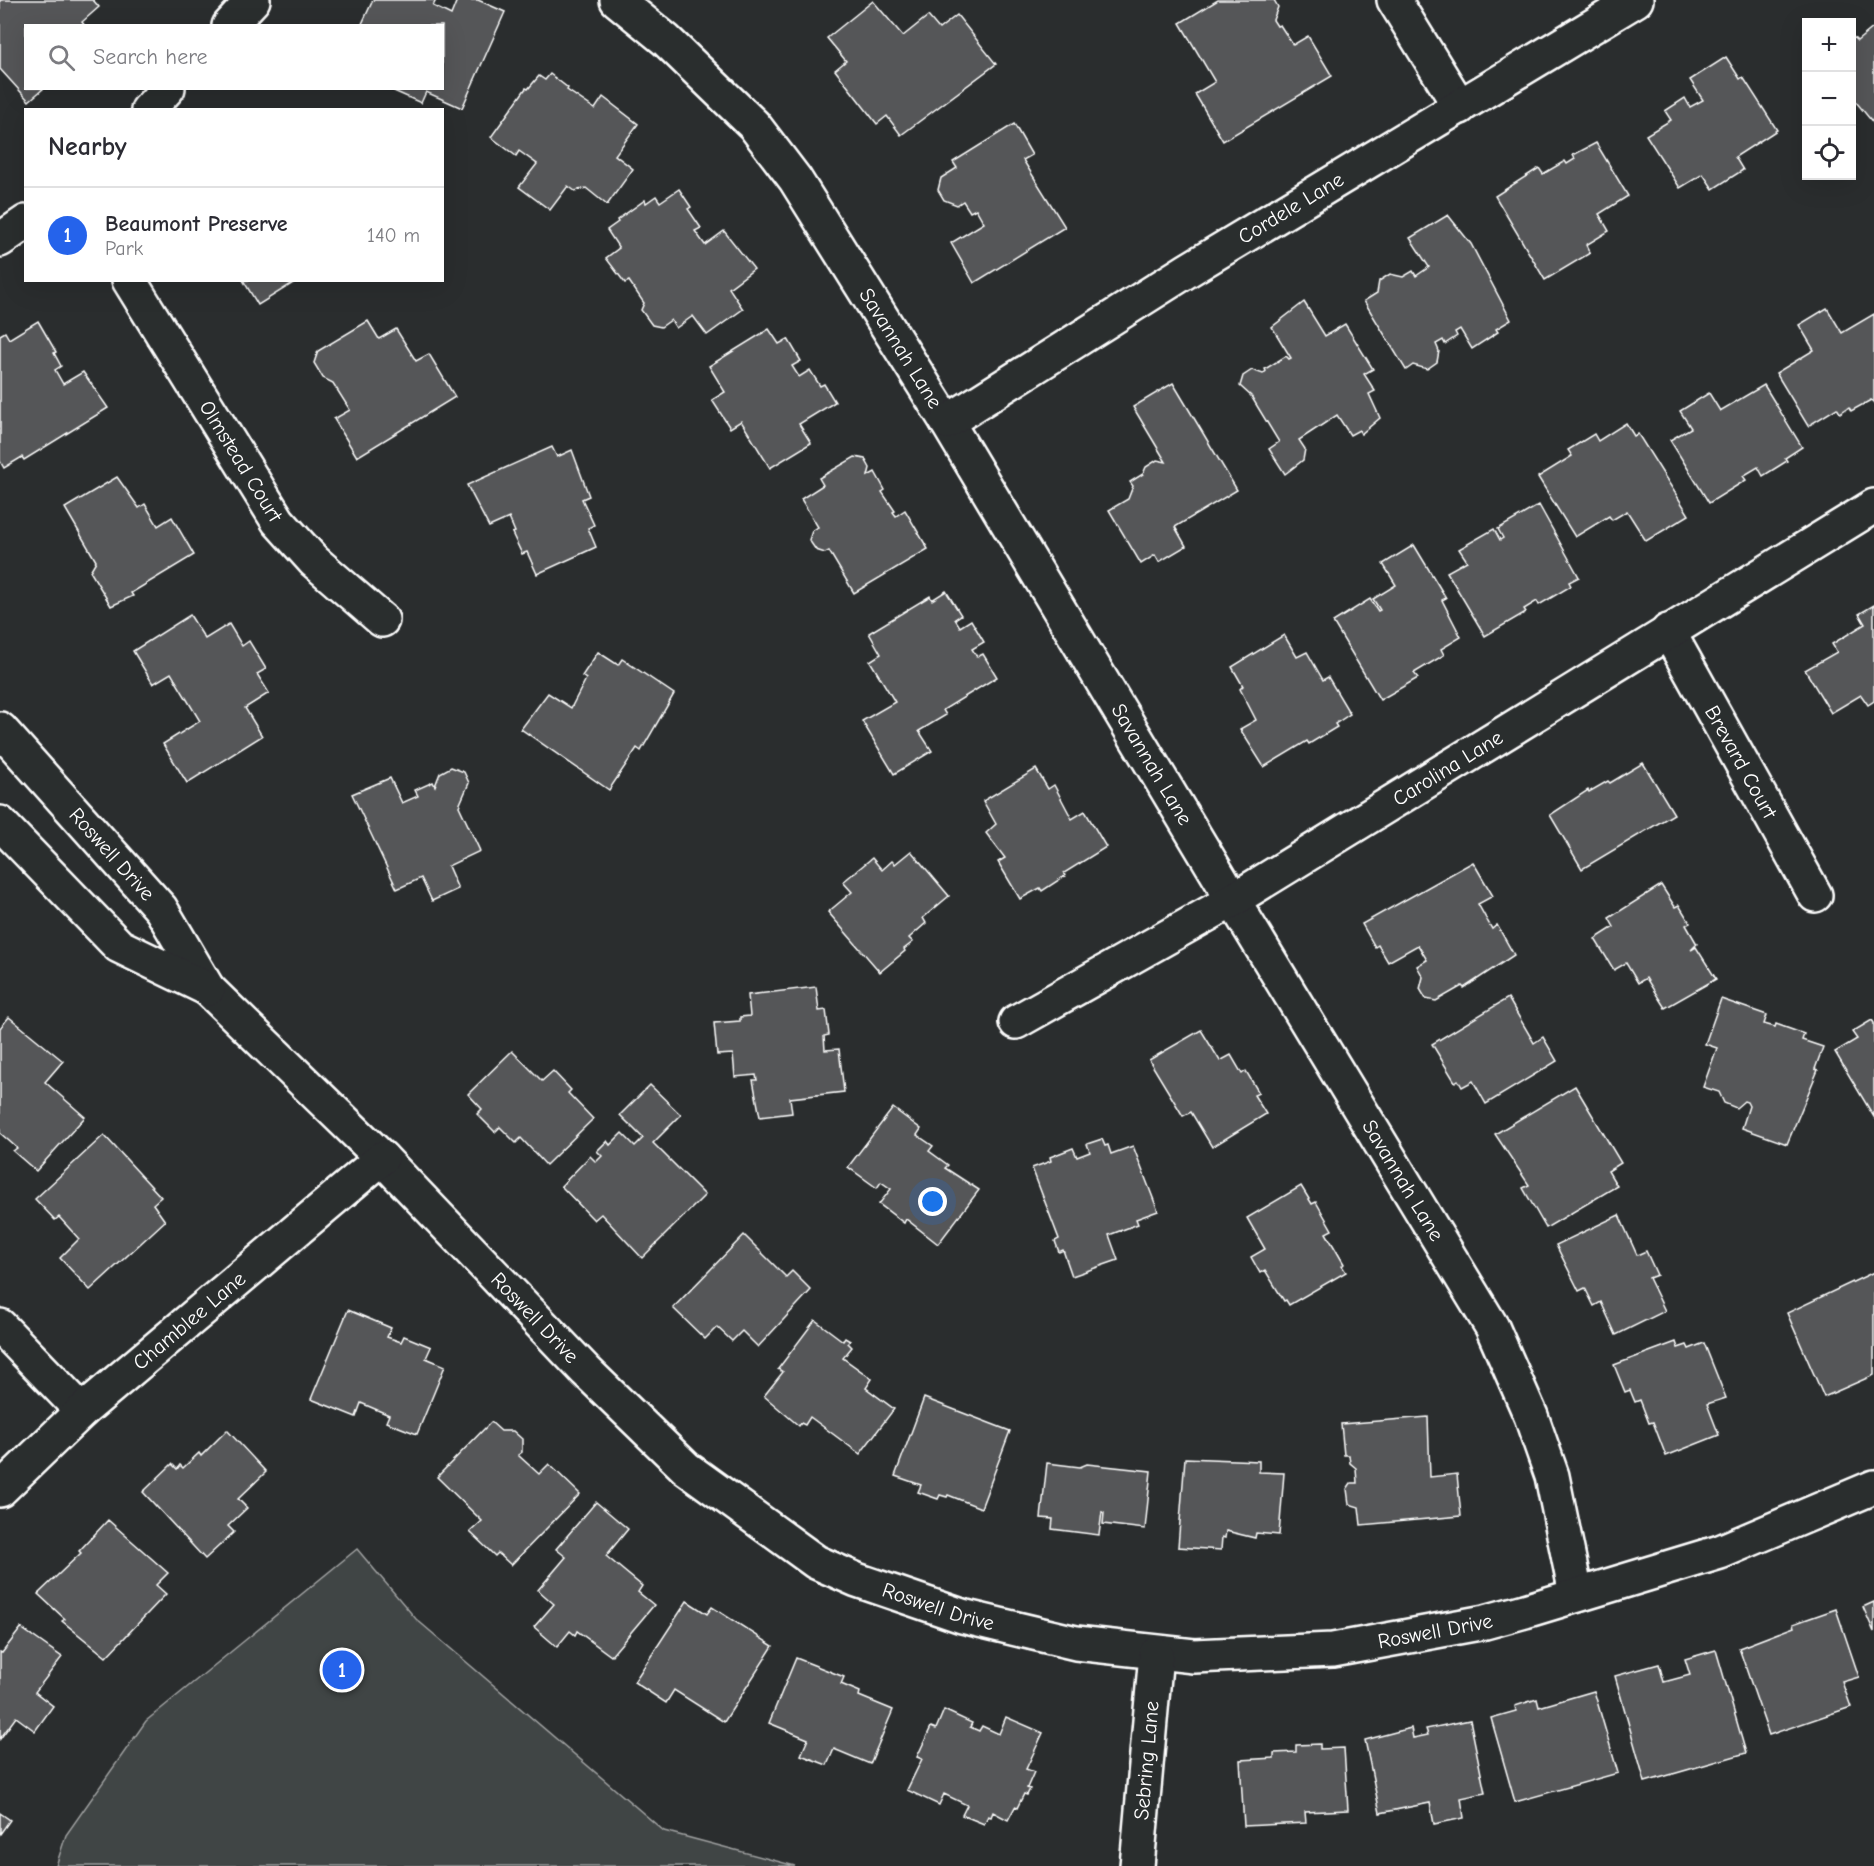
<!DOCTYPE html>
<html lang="en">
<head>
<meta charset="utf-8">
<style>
	:root { --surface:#fff; --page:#f7f7f7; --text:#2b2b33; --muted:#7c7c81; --line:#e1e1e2; --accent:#2563eb }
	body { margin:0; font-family:"Comic Neue",sans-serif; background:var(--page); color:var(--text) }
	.controls { position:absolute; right:18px; top:18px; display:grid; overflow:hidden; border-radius:0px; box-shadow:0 6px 24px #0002 }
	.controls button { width:54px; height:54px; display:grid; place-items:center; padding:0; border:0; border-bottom:2px solid var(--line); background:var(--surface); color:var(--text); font:30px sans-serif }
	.you { position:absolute; left:933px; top:1202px; width:21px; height:21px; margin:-15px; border:4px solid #fff; border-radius:50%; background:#1a73e8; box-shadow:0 0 0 9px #1a73e833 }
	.badge { display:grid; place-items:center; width:39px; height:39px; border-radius:50%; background:var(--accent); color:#fff; font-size:20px; font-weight:700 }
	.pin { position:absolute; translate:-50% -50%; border:3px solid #fff; box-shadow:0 2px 6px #0006 }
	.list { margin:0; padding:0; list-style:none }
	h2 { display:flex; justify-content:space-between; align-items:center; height:78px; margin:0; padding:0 24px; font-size:26px }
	h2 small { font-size:20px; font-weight:400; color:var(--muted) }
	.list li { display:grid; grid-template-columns:39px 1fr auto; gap:18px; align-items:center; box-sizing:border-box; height:96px; padding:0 24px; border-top:2px solid var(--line) }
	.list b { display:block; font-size:22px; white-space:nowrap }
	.list p { margin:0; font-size:20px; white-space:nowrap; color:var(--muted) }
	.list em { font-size:20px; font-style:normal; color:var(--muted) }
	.icon { flex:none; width:33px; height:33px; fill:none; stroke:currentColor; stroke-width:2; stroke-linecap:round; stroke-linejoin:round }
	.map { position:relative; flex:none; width:1874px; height:1866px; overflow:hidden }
	.search { position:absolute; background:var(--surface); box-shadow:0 6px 24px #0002; left:24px; top:24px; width:420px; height:66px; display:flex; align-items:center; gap:15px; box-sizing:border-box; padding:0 21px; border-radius:0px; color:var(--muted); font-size:22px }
	.panel { position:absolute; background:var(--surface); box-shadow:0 6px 24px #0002; left:24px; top:108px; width:420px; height:174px; border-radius:0px }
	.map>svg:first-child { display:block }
	.green { fill:#414445; stroke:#a0a2a2; stroke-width:1.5 }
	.building { fill:#555758; stroke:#fff; stroke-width:1.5 }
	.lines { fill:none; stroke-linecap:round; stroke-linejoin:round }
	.minor-casing { stroke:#fff; stroke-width:38 }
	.minor { stroke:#2a2d2e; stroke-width:33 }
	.labels { text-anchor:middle; stroke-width:6; stroke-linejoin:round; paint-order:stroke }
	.street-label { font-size:21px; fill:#fff; stroke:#2a2d2e }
</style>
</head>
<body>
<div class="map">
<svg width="1874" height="1866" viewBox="0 0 1874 1866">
	<rect width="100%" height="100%" fill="#2a2d2e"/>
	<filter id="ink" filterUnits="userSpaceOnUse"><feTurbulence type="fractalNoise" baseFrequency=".0167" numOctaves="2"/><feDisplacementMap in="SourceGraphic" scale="12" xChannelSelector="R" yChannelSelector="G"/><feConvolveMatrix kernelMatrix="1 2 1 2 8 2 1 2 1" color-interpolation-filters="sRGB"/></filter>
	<g filter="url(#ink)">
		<polygon class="green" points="357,1549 416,1619 664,1831 795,1866 56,1866 66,1835 146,1721"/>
		<g class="building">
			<polygon points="0,0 93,0 99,7 82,22 85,26 26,26 26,88 44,88 29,101 0,69"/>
			<polygon points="373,0 436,0 433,6 451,15 457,0 478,0 505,12 462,108 426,92 421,103 394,91 395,88 442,88 442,26 361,26"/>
			<polygon points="1218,0 1274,0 1278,7 1273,20 1277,26 1280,25 1293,45 1308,36 1332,76 1223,141 1195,94 1215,82 1180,23"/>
			<polygon points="873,1 903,36 928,16 939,29 957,15 996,64 901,135 887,116 877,124 835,70 846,61 827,38"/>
			<polygon points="1874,27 1874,124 1852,97 1852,36 1857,41"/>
			<polygon points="1726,57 1740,79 1743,77 1777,130 1735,157 1743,170 1713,189 1703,174 1680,188 1646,135 1671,120 1665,111 1685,98 1690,107 1703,100 1690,80"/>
			<polygon points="550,74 568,88 567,90 595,109 603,97 638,124 615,155 633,169 607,205 586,188 575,191 568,186 550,210 519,187 537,164 519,151 516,156 491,137 526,88 528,89 539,76 545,80"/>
			<polygon points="1014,124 1032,155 1023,160 1065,227 974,283 951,243 984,223 976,209 970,212 963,201 957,205 944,200 938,190 941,178 957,168 953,162"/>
			<polygon points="1596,143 1628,196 1599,214 1609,231 1586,245 1590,253 1545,280 1495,196 1539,168 1543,174 1565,161 1567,164 1575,159 1573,155"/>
			<polygon points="679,189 691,207 688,209 701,228 695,231 705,245 724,231 754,269 729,288 743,309 707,335 693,316 676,328 671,320 661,327 652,325 641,310 644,303 629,281 625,283 606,258 619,248 607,230 618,222 617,220 645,200 646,203 656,196 660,202"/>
			<polygon points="1448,215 1471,244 1511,320 1496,329 1498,332 1472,349 1460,329 1455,332 1457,336 1445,344 1443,340 1436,344 1439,351 1437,362 1427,369 1413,365 1406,370 1364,301 1377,293 1379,281 1390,274 1403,277 1413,271 1416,276 1429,267 1410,238"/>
			<polygon points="243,280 298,280 258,305"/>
			<polygon points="1304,302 1325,336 1345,324 1373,369 1364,374 1375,391 1369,394 1380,418 1361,434 1359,430 1350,435 1337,415 1299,440 1305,449 1303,460 1285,474 1269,449 1279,442 1251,396 1240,386 1243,376 1252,370 1263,374 1266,371 1265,369 1286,356 1289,359 1291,358 1272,327"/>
			<polygon points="1827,308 1842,333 1874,314 1874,403 1871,400 1851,411 1849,407 1840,413 1837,408 1808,426 1776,373 1814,350 1799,325"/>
			<polygon points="38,321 56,352 54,353 61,366 55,370 63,384 83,372 108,408 24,460 22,457 4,468 0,461 0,335 5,332 9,339"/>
			<polygon points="368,321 379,339 396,329 416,361 429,354 455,397 357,457 334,419 350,410 333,383 323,378 314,363 318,351"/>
			<polygon points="769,329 779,344 788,339 801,361 792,366 799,377 810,370 820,386 824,384 835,402 799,424 811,443 770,468 741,421 730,428 712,400 725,392 709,366"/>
			<polygon points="1173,383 1237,490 1175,527 1186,546 1159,562 1155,555 1141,564 1109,510 1128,499 1133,486 1130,482 1143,474 1146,467 1157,460 1166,462 1133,407"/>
			<polygon points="1764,385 1802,447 1785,458 1787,461 1763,476 1758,467 1743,476 1746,480 1709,503 1670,440 1691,428 1680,411 1709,393 1720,411"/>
			<polygon points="1626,423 1634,436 1638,434 1689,515 1646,541 1627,511 1612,520 1609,516 1575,537 1538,477 1572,456 1568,450 1594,434 1598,441"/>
			<polygon points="552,447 557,457 572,450 589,496 582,499 594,525 588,528 596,547 537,574 527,552 522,554 512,533 515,532 509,518 489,527 467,485"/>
			<polygon points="855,457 865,459 870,468 868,476 875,472 885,490 882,492 895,511 893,512 896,516 905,510 928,549 854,593 829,551 825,553 816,550 809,540 812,531 818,527 801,499 823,485 819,478"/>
			<polygon points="117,477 139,508 145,504 158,526 172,517 194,555 131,593 133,596 111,606 90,571 96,561 65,508"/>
			<polygon points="1539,505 1579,577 1569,582 1571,586 1539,605 1537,601 1524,609 1526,612 1485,636 1447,572 1467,561 1459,549 1494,529 1500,540 1503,538 1498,529"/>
			<polygon points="1414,545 1446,598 1442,600 1461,637 1441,649 1444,655 1414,673 1418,678 1380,700 1333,622 1370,599 1378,611 1380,610 1373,599 1396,585 1383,564"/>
			<polygon points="946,591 961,615 955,619 960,627 971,620 984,642 972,649 977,657 983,654 997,677 943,710 946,715 919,731 932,751 894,774 862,721 895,702 870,661 881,654 869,633 930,596 932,600"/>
			<polygon points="1874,605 1874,701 1868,705 1861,695 1831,713 1805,670 1837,652 1832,644 1865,624 1859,614"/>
			<polygon points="190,615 205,639 229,624 242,646 249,641 266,669 257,674 269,693 245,708 262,736 187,783 163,744 200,721 171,673 153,684 133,651"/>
			<polygon points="1284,635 1297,657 1307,652 1323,680 1328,677 1350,714 1335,724 1337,727 1309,744 1307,741 1264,767 1240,729 1256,720 1240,689 1243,686 1232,667"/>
			<polygon points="598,652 618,665 622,659 674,694 641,751 637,748 609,790 521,729 548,693 571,708 586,679 582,676"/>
			<polygon points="1643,763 1674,814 1582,869 1550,815 1588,790 1589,792 1608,781 1610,783"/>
			<polygon points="451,767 464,772 469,783 459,806 480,851 448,866 458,889 432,901 421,878 397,889 352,794 390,778 402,803 418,796 415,790 433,782 435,786 440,773"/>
			<polygon points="1036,769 1048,789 1054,785 1072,819 1085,811 1106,847 1064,873 1065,876 1042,891 1040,888 1020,899 998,862 1005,858 986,833 996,824 983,801"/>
			<polygon points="911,851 949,896 923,918 926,923 909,938 913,942 904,949 905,951 880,972 828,912 852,892 843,882 872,858 882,870 892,861 895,864"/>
			<polygon points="1473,862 1493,896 1478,904 1492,929 1497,925 1514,955 1464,988 1462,986 1436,1001 1426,999 1420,989 1423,977 1417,966 1427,960 1418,945 1388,962 1378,945 1375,947 1362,924"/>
			<polygon points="1661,885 1675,907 1679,905 1690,923 1686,925 1697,944 1691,950 1696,947 1716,979 1665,1008 1646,978 1638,983 1626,963 1614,970 1595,939 1614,927 1609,918"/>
			<polygon points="816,987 819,1011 826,1010 829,1035 824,1036 825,1050 839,1049 844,1092 790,1098 792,1113 760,1117 753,1080 757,1080 756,1075 735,1077 733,1054 717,1055 714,1023 740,1021 740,1017 750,1016 748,995"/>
			<polygon points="1508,998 1534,1043 1543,1037 1557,1061 1486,1104 1473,1081 1462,1087 1458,1080 1455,1082 1432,1044"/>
			<polygon points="1721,999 1767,1015 1764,1024 1775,1027 1776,1024 1804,1034 1802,1040 1823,1047 1815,1069 1818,1070 1787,1144 1742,1128 1749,1106 1747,1102 1744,1101 1736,1108 1724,1103 1719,1092 1703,1087 1717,1048 1705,1044"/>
			<polygon points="9,1017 63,1061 45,1082 85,1117 36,1171 13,1151 17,1148 0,1133 0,1028"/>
			<polygon points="1872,1020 1874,1023 1874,1117 1835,1052 1857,1039 1852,1032"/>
			<polygon points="1201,1030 1220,1061 1231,1055 1242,1074 1246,1071 1259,1093 1254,1095 1266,1114 1212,1147 1191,1112 1183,1116 1149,1060"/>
			<polygon points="512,1051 542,1081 553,1071 571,1090 568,1093 593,1119 546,1165 521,1138 516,1143 500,1127 495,1132 477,1114 482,1109 468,1094"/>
			<polygon points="650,1085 681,1115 653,1143 705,1195 642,1258 601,1214 594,1220 561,1186 590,1156 596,1162 602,1156 597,1151 607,1141 610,1145 622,1133 635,1146 643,1138 620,1115"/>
			<polygon points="1575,1086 1621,1163 1608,1171 1617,1186 1546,1228 1523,1188 1529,1185 1495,1134"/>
			<polygon points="893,1108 921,1129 917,1135 933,1146 929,1151 948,1165 945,1168 979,1190 938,1244 906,1219 904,1223 879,1204 891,1189 881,1182 877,1188 848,1167"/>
			<polygon points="104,1135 161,1197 153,1204 165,1221 90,1290 60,1258 79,1239 59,1217 55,1220 35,1199"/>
			<polygon points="1102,1139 1105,1146 1108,1145 1111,1154 1133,1146 1158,1211 1136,1219 1138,1224 1109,1235 1118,1260 1072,1276 1063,1250 1059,1252 1055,1241 1059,1239 1032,1168 1051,1161 1050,1157 1073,1148 1077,1157 1090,1152 1087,1144"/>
			<polygon points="1301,1186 1312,1204 1316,1202 1332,1230 1326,1233 1344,1264 1342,1266 1346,1272 1289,1305 1286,1300 1284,1301 1265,1270 1260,1273 1251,1257 1265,1249 1247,1218"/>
			<polygon points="1619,1215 1637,1255 1646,1251 1657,1275 1649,1278 1665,1311 1616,1335 1601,1302 1594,1306 1585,1288 1579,1291 1556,1245"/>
			<polygon points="744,1235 786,1277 792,1271 811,1290 758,1347 742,1331 732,1341 717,1327 705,1339 673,1308"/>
			<polygon points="1874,1272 1874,1375 1824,1397 1787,1313"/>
			<polygon points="348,1310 391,1328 387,1337 401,1342 404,1336 431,1347 426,1358 445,1366 417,1434 386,1422 389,1415 361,1403 356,1417 311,1399"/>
			<polygon points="815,1320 843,1341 845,1338 850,1341 848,1343 852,1347 843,1358 872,1379 866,1388 894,1409 860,1454 810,1417 805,1425 801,1423 799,1426 764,1396 783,1372 778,1369"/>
			<polygon points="1676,1342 1678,1348 1687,1345 1689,1349 1704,1343 1726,1398 1707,1404 1719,1435 1666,1456 1653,1422 1649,1423 1640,1400 1635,1402 1630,1390 1625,1392 1614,1365"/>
			<polygon points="924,1398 1010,1431 981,1508 948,1495 947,1497 940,1495 938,1499 918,1492 921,1485 895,1476"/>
			<polygon points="1428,1417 1430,1477 1457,1474 1461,1516 1361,1525 1359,1507 1349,1504 1347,1489 1351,1483 1357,1483 1356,1468 1350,1463 1349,1455 1344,1455 1341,1424"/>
			<polygon points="491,1422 501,1431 513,1431 522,1439 522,1452 518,1455 539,1474 549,1464 580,1494 511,1565 498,1553 495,1556 470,1532 482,1521 437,1477"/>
			<polygon points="227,1430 266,1472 238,1499 247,1508 228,1526 234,1532 205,1559 143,1492 172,1464 177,1469 180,1465 183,1468 199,1453 201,1456"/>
			<polygon points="1185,1458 1259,1461 1259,1472 1284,1473 1279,1535 1256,1533 1255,1538 1226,1531 1225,1538 1222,1537 1221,1550 1178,1547"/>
			<polygon points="1047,1463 1080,1467 1087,1464 1151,1471 1145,1529 1103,1524 1104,1513 1102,1512 1099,1535 1052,1529 1053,1519 1041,1518"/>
			<polygon points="596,1502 628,1529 606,1556 642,1586 638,1592 654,1605 611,1656 577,1631 575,1635 570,1631 557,1647 534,1627 554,1604 538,1590 566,1557 556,1549"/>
			<polygon points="108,1520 168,1573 156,1585 166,1594 106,1657 62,1621 65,1619 38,1594 81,1553 79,1551"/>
			<polygon points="687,1601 707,1614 712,1607 773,1646 724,1722 674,1690 666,1703 634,1682"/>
			<polygon points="1874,1602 1874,1632 1863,1607"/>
			<polygon points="1836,1609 1859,1677 1842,1682 1851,1707 1769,1735 1739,1648 1794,1627 1793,1624"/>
			<polygon points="21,1628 62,1657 35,1692 53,1706 35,1731 16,1717 0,1739 0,1652 2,1653"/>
			<polygon points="1716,1650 1746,1753 1645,1782 1615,1676 1659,1664 1664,1682 1690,1675 1685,1659"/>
			<polygon points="796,1658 844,1677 841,1684 860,1692 859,1696 893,1710 870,1764 834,1749 827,1765 801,1755 808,1739 769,1723"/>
			<polygon points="1594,1691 1618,1773 1515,1802 1491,1718 1516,1711 1515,1706 1537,1699 1539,1707"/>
			<polygon points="944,1710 972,1723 970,1727 979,1731 982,1726 999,1734 1006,1717 1043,1733 1026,1769 1034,1772 1027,1788 1030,1789 1027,1795 1024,1794 1017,1808 1015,1807 1008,1820 993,1812 991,1817 988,1816 984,1824 962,1815 967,1805 944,1794 939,1805 907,1790 922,1759 917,1757 931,1727 936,1729"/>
			<polygon points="1470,1720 1485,1793 1461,1798 1464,1818 1434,1824 1430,1803 1380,1813 1365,1740 1411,1728 1413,1738 1428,1735 1426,1729"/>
			<polygon points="1320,1744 1320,1749 1344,1748 1348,1810 1305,1812 1306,1823 1244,1826 1240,1760 1274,1758 1274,1753 1296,1752 1296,1745"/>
			<polygon points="0,1813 10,1820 0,1834"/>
		</g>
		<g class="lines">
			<defs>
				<g id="minor">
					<path id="s1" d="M 617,0 L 666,40 L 754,125 L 795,179 L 947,422 L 1233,900 L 1492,1327 L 1531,1416 L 1552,1476 L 1576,1594"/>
					<polyline points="1394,0 1460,107"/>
					<polyline points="229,26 253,0"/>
					<polyline points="148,110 168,88"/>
					<polyline points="0,240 26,222"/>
					<path id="s2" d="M 129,280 L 278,521 L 314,561 L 382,620"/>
					<path id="s3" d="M 947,422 L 1188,270 L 1636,0"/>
					<path id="s4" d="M 1668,631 L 1815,895"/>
					<path id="s5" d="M 0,729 L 161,909 L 208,989 L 382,1158 L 586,1371 L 686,1468 L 816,1562 L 857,1580 L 962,1616 L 1076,1643 L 1194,1656 L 1333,1650 L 1485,1622 L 1525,1611 L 1720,1552 L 1874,1487"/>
					<polyline points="0,823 119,946 208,989"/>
					<path id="s6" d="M 1016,1022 L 1233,900 L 1874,506"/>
					<polyline points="0,1326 82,1411"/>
					<path id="s7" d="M 0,1490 L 82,1411 L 382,1158"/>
					<path id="s8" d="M 1137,1866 L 1156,1654"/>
				</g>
			</defs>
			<use href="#minor" class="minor-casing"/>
			<use href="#minor" class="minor"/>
		</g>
	</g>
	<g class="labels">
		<g class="street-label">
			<text dy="7" stroke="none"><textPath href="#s3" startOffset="405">Cordele Lane</textPath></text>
			<text dy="7" stroke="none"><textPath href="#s1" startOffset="453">Savannah Lane</textPath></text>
			<text dy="7" stroke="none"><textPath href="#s2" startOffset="213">Olmstead Court</textPath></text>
			<text dy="7" stroke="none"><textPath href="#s4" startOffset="150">Brevard Court</textPath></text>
			<text dy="7" stroke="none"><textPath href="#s1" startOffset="939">Savannah Lane</textPath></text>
			<text dy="7" stroke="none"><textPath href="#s6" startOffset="501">Carolina Lane</textPath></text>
			<text dy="7" stroke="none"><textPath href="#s5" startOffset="168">Roswell Drive</textPath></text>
			<text dy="7" stroke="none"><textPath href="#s1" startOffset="1425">Savannah Lane</textPath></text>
			<text dy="7" stroke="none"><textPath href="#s5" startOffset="798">Roswell Drive</textPath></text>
			<text dy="7" stroke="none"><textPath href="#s7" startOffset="254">Chamblee Lane</textPath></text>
			<text dy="7" stroke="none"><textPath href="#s5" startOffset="1302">Roswell Drive</textPath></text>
			<text dy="7" stroke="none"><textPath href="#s5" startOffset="1806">Roswell Drive</textPath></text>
			<text dy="7" stroke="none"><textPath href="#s8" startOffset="106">Sebring Lane</textPath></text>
		</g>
	</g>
</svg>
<div class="controls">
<button>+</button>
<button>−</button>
<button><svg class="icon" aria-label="locate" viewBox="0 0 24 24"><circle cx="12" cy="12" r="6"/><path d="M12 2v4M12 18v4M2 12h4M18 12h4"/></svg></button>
</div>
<div class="you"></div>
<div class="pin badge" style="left:342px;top:1670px">1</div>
<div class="search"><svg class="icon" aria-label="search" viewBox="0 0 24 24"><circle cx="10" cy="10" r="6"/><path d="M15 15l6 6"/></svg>Search here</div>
<section class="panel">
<h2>Nearby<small></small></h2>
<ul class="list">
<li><span class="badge">1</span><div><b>Beaumont Preserve</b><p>Park</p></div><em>140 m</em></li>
</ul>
</section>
</div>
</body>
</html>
